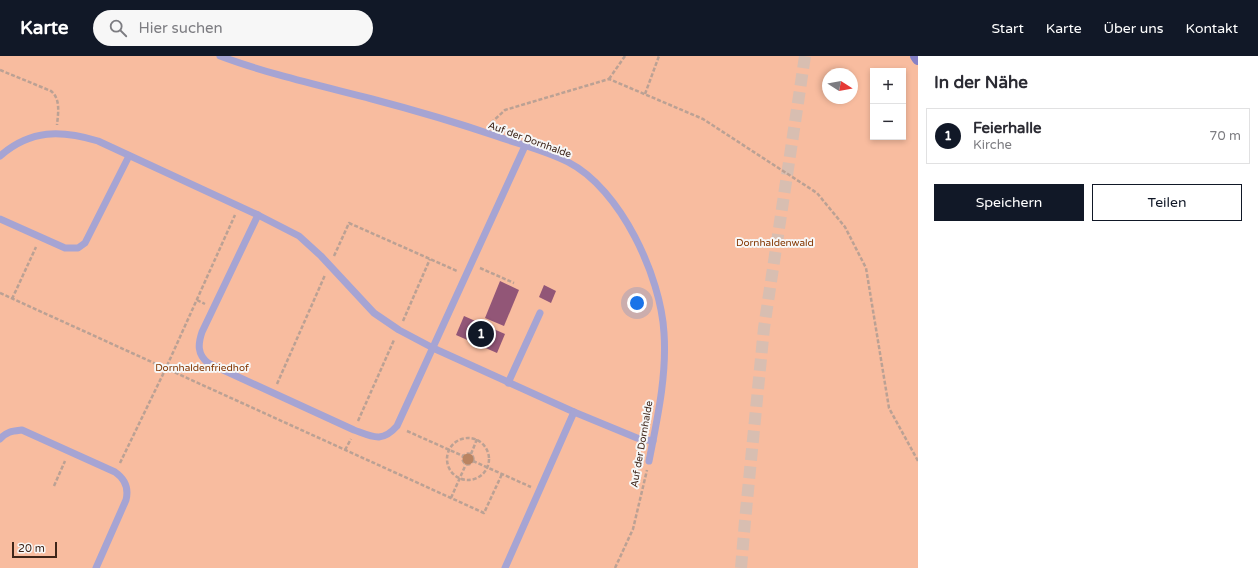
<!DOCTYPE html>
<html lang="de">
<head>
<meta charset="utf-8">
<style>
	:root { --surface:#fff; --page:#f7f7f7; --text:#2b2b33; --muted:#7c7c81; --line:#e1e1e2; --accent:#111827 }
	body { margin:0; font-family:"Varela Round",sans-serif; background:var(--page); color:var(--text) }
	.controls { position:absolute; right:12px; top:12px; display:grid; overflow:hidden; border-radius:0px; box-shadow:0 2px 6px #0003 }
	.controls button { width:36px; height:36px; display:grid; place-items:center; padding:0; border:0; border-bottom:1px solid var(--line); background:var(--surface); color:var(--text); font:20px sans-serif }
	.compass { position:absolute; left:822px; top:12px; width:36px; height:36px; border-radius:50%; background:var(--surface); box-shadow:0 2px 6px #0003; rotate:101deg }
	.scale { position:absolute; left:12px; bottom:10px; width:45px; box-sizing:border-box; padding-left:4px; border:2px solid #3e2519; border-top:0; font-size:11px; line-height:14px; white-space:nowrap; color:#3e2519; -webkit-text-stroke:3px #f7f7f7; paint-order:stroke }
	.you { position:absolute; left:637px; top:247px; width:14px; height:14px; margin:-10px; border:3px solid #fff; border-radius:50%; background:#1a73e8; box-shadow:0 0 0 6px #1a73e833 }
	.badge { display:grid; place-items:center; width:26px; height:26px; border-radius:50%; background:var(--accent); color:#fff; font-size:13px; font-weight:700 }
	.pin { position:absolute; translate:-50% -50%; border:2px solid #fff; box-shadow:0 1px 4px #0006 }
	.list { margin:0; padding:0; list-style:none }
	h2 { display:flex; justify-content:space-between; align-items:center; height:52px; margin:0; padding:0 16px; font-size:17px }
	h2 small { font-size:13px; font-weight:400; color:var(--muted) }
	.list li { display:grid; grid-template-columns:26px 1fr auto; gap:12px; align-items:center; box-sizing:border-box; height:56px; margin:0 8px 8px; padding:0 8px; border:1px solid var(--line); border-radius:0px }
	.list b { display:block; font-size:15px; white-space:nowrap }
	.list p { margin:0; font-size:13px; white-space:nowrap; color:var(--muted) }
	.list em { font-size:13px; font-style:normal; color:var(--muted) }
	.actions { display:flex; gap:8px; padding:12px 16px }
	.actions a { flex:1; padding:9px 0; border:1px solid var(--accent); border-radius:0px; text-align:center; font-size:14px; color:var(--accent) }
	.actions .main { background:var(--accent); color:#fff }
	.icon { flex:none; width:22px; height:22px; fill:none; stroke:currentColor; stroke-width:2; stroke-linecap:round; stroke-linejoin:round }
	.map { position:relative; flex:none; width:918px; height:512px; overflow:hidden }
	header { display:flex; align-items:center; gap:24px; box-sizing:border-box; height:56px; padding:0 20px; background:var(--accent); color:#fff }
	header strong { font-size:19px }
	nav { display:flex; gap:22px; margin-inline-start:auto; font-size:14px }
	.search { width:280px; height:36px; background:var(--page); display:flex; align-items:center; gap:10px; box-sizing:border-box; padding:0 14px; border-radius:22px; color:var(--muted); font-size:15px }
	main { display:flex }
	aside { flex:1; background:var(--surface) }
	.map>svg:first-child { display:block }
	.green { fill:#f8bc9f; fill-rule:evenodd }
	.building { fill:#925677 }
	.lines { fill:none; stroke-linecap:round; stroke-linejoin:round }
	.primary-tunnel { stroke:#d8beb1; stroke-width:12; stroke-dasharray:12 6; stroke-linecap:butt }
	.path { stroke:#bba194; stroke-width:2.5; stroke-dasharray:4 2; stroke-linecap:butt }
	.lane { stroke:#a6a4d3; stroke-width:7 }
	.secondary { stroke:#8681c6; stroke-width:12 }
	.tree { fill:#ba8461 }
	.labels { text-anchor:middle; stroke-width:4; stroke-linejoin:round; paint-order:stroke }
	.street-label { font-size:10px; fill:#3e2519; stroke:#f7f7f7 }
	.park-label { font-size:10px; fill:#833600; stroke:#f7f7f7 }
</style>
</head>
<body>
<header>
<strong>Karte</strong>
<div class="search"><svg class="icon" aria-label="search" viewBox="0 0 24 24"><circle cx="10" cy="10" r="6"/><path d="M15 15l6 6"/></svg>Hier suchen</div>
<nav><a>Start</a><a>Karte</a><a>Über uns</a><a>Kontakt</a></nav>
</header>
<main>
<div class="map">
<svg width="918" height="512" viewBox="0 0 918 512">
	<rect width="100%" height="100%" fill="#fee4d7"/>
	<path class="green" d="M 0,0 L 918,0 L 918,512 L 0,512 ZM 873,15 L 903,15 L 903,81 L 873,81 ZM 828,18 L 852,18 L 852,42 L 828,42 Z"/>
	<g class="building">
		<polygon points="500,225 519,234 504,270 485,262"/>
		<polygon points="544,229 556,235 551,247 539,241"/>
		<polygon points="464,260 505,278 497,297 456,279"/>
	</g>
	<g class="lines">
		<polyline class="primary-tunnel" points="741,512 745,465 764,272 805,0"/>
		<g class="path">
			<path d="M 0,14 L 51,35 C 61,43 58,58 57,69"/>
			<polyline points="609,23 625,0"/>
			<polyline points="645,38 659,0"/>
			<polyline points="491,67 505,54 609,23 703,63 817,137 845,171 866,212 889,352 918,405"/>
			<polyline points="334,200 349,167 457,215"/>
			<polyline points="480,212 514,227"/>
			<polyline points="0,237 484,457 502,418"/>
			<polyline points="12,243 36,191"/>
			<polyline points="197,244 205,248"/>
			<polyline points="403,265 430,203"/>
			<polyline points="277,328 325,219"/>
			<polyline points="358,365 394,284"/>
			<polyline points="407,375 463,400"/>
			<circle cx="468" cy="403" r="21"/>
			<polyline points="345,394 351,383"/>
			<circle cx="468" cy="403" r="5.5"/>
			<polyline points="471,398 477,383"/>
			<polyline points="473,405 531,431"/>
			<polyline points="120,407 166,312 235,159"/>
			<polyline points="54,430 65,405"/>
			<polyline points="451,442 466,408"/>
			<polyline points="615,512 633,473 647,414"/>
		</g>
		<g class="lane">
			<path d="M 220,0 C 268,18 322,30 372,43 C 414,54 455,66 496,80 C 519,88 547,95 568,106 C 621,133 661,221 664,277 C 667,320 657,364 649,405"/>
			<path d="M 0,100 C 31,73 61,74 98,85 L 258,159 L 299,180 L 321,200 L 374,257 L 399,274 L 433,292 L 574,356 L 505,512"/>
			<path d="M 258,159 L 202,276 C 198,288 197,298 208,307 L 354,374 C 373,381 382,387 397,370 L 525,90"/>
			<polyline points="0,163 65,192 78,192 85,187 129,100"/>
			<polyline points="508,327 540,257"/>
			<polyline points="574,356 637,382 653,385"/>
			<path d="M 0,383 C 7,375 13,375 22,374 L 115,416 C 125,423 129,432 126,444 L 96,512"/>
		</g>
		<polyline class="secondary" points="916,0 918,3"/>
	</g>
	<circle class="tree" cx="468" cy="403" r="5.5"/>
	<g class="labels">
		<g class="street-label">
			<text transform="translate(530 83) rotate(20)" y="4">Auf der Dornhalde</text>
			<text transform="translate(641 388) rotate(-80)" y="4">Auf der Dornhalde</text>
		</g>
		<g class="park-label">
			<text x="775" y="190">Dornhaldenwald</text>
			<text x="202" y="315">Dornhaldenfriedhof</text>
		</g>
	</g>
</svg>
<div class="controls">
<button>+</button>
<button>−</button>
</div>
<svg class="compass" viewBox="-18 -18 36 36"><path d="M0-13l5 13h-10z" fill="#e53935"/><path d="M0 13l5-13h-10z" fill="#7c7c81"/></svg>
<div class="scale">20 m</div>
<div class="you"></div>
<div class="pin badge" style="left:481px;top:278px">1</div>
</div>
<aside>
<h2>In der Nähe<small></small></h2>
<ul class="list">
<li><span class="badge">1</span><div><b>Feierhalle</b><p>Kirche</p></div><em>70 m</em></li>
</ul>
<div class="actions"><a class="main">Speichern</a><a>Teilen</a></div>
</aside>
</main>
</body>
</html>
